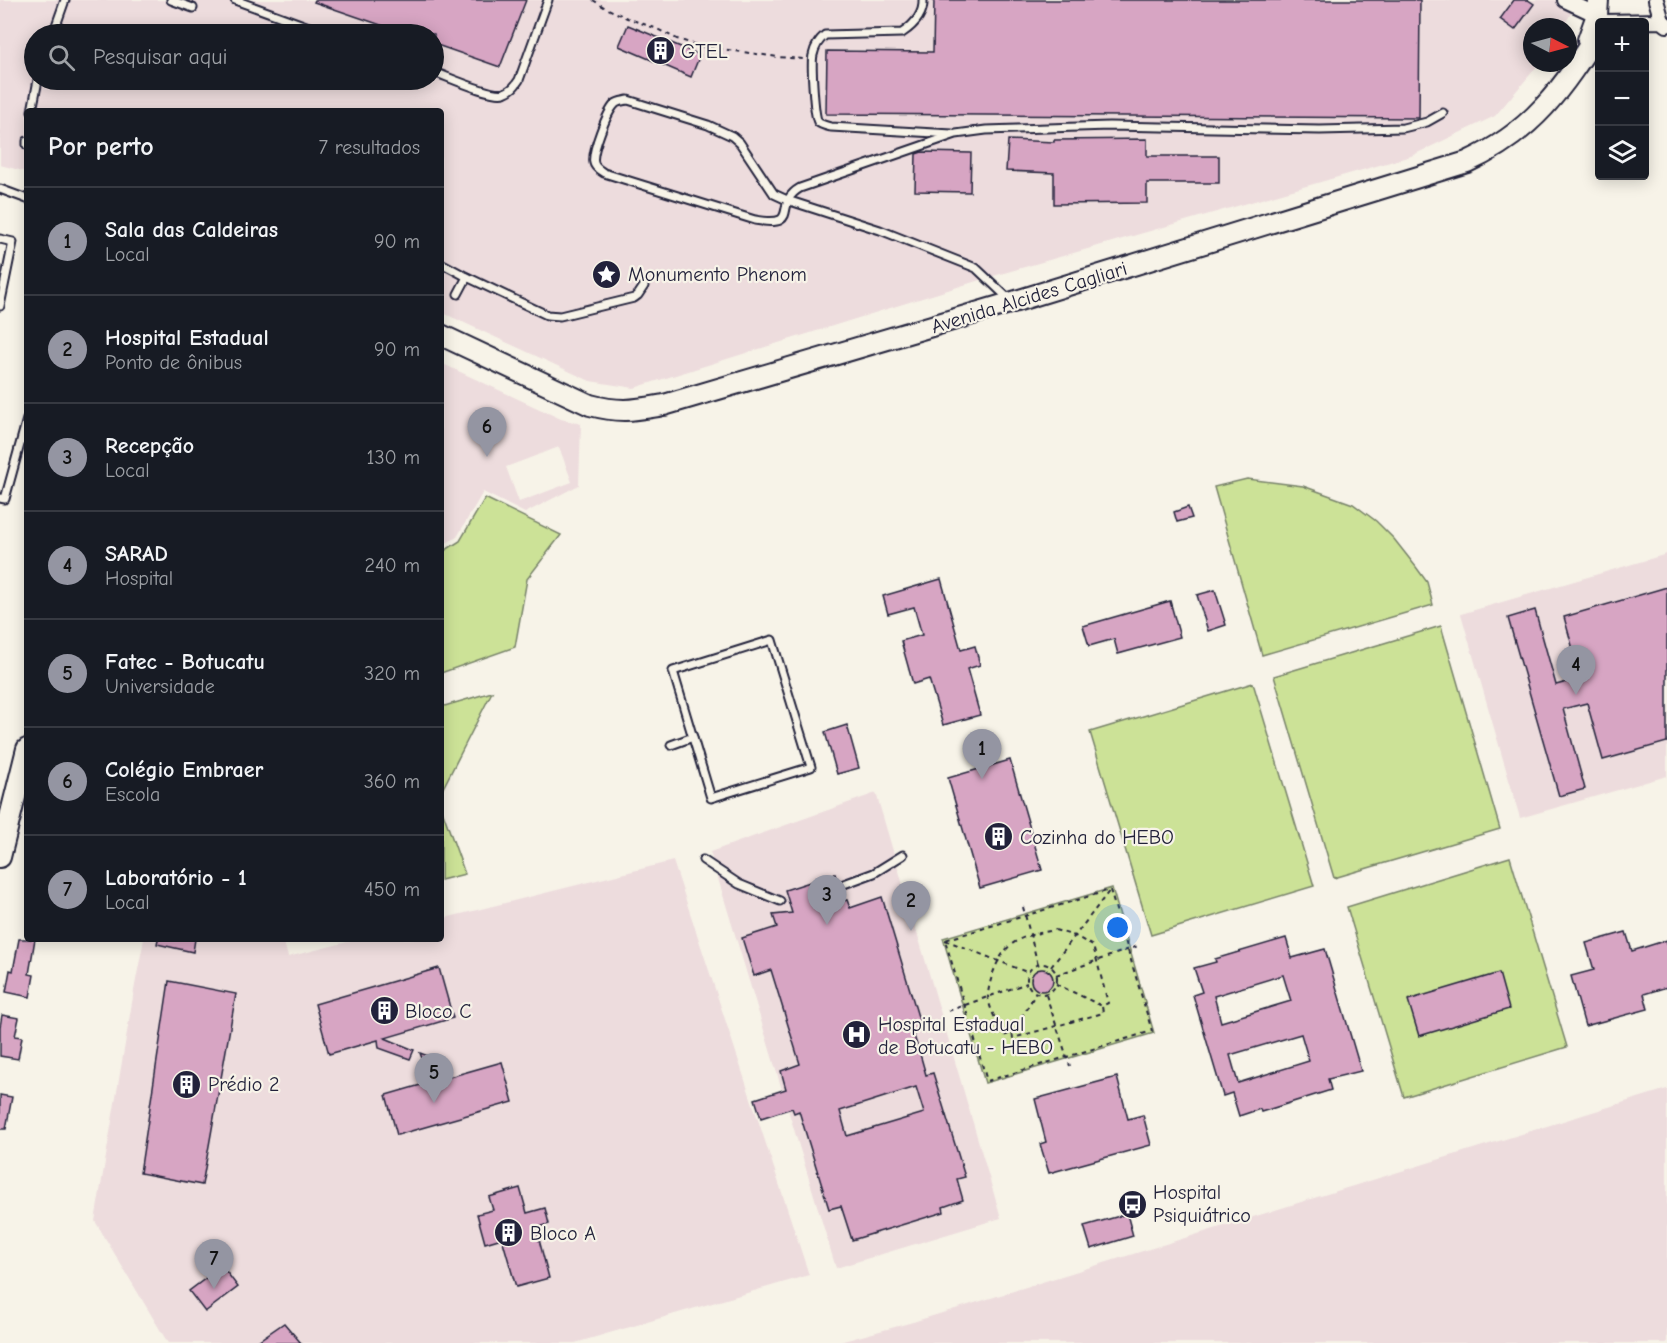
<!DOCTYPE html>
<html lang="pt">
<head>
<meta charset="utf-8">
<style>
	:root { --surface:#171b24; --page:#242831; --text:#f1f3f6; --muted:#9ea1a6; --line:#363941; --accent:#9495a2 }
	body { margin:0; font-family:"Comic Neue",sans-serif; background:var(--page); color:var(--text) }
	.controls { position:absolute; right:18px; top:18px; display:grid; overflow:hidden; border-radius:6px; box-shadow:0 3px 15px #0003 }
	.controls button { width:54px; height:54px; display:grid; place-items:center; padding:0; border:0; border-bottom:2px solid var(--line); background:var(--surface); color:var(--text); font:30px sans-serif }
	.compass { position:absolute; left:1523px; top:18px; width:54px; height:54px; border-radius:50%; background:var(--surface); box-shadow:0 3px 15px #0003; rotate:96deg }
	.you { position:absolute; left:1118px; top:928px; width:21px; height:21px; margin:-15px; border:4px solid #fff; border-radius:50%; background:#1a73e8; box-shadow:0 0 0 9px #1a73e833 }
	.badge { display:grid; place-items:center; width:39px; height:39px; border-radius:50%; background:var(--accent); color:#111; font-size:20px; font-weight:700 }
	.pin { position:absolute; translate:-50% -50px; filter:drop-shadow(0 2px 3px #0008) }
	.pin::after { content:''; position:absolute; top:32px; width:21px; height:18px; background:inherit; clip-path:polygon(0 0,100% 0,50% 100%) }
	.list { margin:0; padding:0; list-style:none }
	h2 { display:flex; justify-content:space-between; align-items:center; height:78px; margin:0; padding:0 24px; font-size:26px }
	h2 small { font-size:20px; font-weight:400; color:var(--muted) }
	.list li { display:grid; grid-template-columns:39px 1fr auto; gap:18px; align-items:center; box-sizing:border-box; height:108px; padding:0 24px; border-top:2px solid var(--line) }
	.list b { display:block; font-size:22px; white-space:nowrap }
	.list p { margin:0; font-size:20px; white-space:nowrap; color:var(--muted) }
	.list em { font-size:20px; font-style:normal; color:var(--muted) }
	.icon { flex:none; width:33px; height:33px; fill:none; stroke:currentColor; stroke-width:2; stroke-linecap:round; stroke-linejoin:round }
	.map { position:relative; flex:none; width:1667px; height:1343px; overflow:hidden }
	.search { position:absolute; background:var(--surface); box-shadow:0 3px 15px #0003; left:24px; top:24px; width:420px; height:66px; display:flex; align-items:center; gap:15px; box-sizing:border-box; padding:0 21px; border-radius:33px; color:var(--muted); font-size:22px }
	.panel { position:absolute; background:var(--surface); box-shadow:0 3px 15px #0003; left:24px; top:108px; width:420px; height:834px; border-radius:6px }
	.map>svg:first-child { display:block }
	.built { fill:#eddcdd; fill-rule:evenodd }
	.green { fill:#cce297; stroke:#778269; stroke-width:1.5 }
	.building { fill:#d7a5c3; stroke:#22223b; stroke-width:1.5; fill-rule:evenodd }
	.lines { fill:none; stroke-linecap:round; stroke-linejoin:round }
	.service-casing { stroke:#22223b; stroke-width:11 }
	.minor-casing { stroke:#22223b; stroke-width:18 }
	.secondary-casing { stroke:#22223b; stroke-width:24 }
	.path { stroke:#22223b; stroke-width:2; stroke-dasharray:4.5 4.5; stroke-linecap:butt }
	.service { stroke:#f7f3e8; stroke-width:7 }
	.minor { stroke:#f7f3e8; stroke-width:14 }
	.secondary { stroke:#f7f3e8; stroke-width:20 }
	.labels { text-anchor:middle; stroke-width:4.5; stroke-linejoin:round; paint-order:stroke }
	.poi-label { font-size:20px; fill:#22223b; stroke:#f7f3e8; text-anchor:start }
	.street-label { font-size:20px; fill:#22223b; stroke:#f7f3e8 }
</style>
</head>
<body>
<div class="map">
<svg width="1667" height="1343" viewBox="0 0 1667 1343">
	<rect width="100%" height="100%" fill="#f7f3e8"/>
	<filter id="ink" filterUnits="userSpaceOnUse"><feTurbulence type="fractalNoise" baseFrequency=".0167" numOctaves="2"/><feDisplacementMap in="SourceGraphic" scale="12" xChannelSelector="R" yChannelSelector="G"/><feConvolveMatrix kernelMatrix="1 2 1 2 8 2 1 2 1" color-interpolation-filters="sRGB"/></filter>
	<g filter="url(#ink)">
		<g class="built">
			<path d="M 0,0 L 1579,0 L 1563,27 L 1532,27 L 1532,63 L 1540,63 L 1495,116 L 1411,156 L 983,279 L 634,388 L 590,381 L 441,312 L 441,111 L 27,111 L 27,172 L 0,165 ZM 34,34 L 434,34 L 434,80 L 34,80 Z"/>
			<path d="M 441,363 L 561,419 L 581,424 L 579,485 L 525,513 L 483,492 L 457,537 L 441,546 ZM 559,447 L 572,482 L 519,502 L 506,467 Z"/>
			<polygon points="1667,554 1667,776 1520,818 1461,614"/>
			<polygon points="876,793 1001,1218 836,1268 710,852"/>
			<polygon points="673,861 809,1275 575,1343 168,1343 95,1221 135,985 144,939 283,939 288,957 359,939 441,939 441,919"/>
			<polygon points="1667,1089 1667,1343 836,1343 913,1322"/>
		</g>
		<g class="green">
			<polygon points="1247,479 1303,486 1353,504 1376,521 1394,539 1416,567 1427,582 1433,605 1262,655 1214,487"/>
			<polygon points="485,498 561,535 527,579 515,647 441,673 441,553 460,541"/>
			<polygon points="1441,626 1500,829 1334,878 1274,676"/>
			<polygon points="1253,683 1314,886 1151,935 1090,732"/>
			<polygon points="492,692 441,792 441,707"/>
			<polygon points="441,807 465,874 441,880"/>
			<polygon points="1510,857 1567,1047 1404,1097 1347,907"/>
			<polygon points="1112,888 1154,1033 985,1083 943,938"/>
		</g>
		<g class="building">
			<polygon points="315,0 526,0 500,67 434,44 434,34 407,34 314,2"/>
			<polygon points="934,0 1420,0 1419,118 826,114 827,51 933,52"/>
			<polygon points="1514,0 1528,0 1534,4 1515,30 1500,19"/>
			<polygon points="628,25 700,55 691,77 619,46"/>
			<polygon points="1147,139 1147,156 1219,156 1219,183 1147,183 1147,203 1054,204 1054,173 1006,171 1008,140 1054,142 1054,140"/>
			<polygon points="922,152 971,153 970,192 915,191 916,154"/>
			<polygon points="1188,507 1192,518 1177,522 1174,512"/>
			<polygon points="941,579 961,650 975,646 980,665 967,669 980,715 943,725 929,679 913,684 901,641 922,635 914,607 888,614 883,596"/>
			<polygon points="1667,587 1667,742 1603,760 1587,703 1563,709 1585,789 1559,796 1508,618 1535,610 1556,685 1581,678 1564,617"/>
			<polygon points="1215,590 1226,625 1208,631 1197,595"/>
			<polygon points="1170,601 1180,637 1118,654 1114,639 1089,646 1083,626"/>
			<polygon points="847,725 859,768 837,774 825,732"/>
			<polygon points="1010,760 1042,870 980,888 948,778"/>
			<path d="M 835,874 L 843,901 L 847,900 L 850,908 L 882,897 L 922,1030 L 913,1033 L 920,1054 L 926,1075 L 933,1073 L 965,1177 L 957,1179 L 963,1200 L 943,1207 L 944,1212 L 852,1240 L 841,1206 L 829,1209 L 799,1111 L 794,1113 L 792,1108 L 761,1118 L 755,1099 L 786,1089 L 781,1071 L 800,1064 L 771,970 L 754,976 L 742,938 L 777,927 L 773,915 L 792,913 L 785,890 ZM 916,1087 L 924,1113 L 847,1136 L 840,1111 Z"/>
			<polygon points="1626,932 1632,951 1667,940 1667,987 1644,994 1648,1009 1585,1026 1571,976 1594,970 1586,943"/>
			<path d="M 1286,938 L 1292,958 L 1325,949 L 1361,1071 L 1328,1079 L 1331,1090 L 1261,1112 L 1260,1109 L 1239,1116 L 1232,1093 L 1223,1096 L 1193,995 L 1202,992 L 1194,968 L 1216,962 L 1215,959 ZM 1283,975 L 1291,1001 L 1221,1022 L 1214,996 ZM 1301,1034 L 1309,1061 L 1238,1083 L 1230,1055 Z"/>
			<polygon points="19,939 35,939 29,974 34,975 30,997 6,992 10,970 13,971"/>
			<polygon points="158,939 195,939 193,952 157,944"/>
			<polygon points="439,968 453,1018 385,1038 414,1050 410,1059 379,1048 378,1040 329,1054 315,1004"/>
			<circle cx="1042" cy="980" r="11"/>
			<polygon points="1499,973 1509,1009 1419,1036 1408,1000"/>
			<polygon points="169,981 236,994 202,1185 140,1173"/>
			<polygon points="2,1015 19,1018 15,1036 22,1037 18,1059 0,1056 0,1027"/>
			<polygon points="420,1053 436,1059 442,1079 502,1062 513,1102 397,1135 386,1095 431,1082"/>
			<polygon points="1117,1077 1128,1119 1143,1115 1151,1145 1049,1173 1040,1144 1046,1142 1035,1099"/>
			<polygon points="0,1095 12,1097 6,1129 0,1129"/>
			<polygon points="520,1188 527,1213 545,1208 549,1224 536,1228 549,1278 516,1287 502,1238 485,1243 477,1214 493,1210 489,1197"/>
			<polygon points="1127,1214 1133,1236 1091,1249 1084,1226"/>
			<polygon points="222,1266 238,1287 205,1312 189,1291"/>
			<polygon points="284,1323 301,1343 255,1343"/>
		</g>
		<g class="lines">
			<defs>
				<g id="service">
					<polyline points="171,0 193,8"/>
					<polyline points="235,0 328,34"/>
					<path d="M 923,0 C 924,15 914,25 902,33 L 825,35 C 818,41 815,46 813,55 C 811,63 814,116 818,122 C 821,125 827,126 831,127 L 952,134"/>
					<polyline points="53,34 65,0"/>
					<path d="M 434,72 C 448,77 492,97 504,93 C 512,90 515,86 519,80 L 548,0"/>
					<polyline points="32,111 38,80"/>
					<polyline points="27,141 27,145"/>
					<polyline points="0,189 27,199"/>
					<polyline points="0,239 13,242 0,306"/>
					<polyline points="441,263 467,277"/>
					<polyline points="458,294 467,277 547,315 560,316 634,298 638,295 644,286"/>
					<path d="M 1011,301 L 976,268 L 880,230 L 787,200 L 774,194 L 740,143 L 732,136 L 708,125 L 628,100 C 623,101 618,101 615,104 C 607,112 591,153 594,163 C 595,168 600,170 604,173 L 755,220 C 803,228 772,204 800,188 L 956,134 L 986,130 L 1109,126 L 1320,130 L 1403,128 L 1427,122 L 1443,113"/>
					<polyline points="0,498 5,499 27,419"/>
					<polygon points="772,640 811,767 711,798 673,671"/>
					<polyline points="671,745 693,737"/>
					<polyline points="703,860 739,884 780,901"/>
					<polyline points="844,884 874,873 903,855"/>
				</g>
				<g id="minor">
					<polyline points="1565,0 1597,15"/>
					<polyline points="1656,0 1662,21"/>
					<polyline points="1603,22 1662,21 1667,25"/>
				</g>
				<g id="secondary">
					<polyline points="1588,40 1597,15 1598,0"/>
					<path d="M 441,335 L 590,405 C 621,413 634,410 664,405 L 1013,302 L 1467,162 C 1533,132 1563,88 1600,29"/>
					<polyline points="0,857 27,749"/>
				</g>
			</defs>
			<use href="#service" class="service-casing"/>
			<use href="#minor" class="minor-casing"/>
			<use href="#secondary" class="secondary-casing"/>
			<g class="path">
				<polyline points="593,0 604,7 627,18 655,28 677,39 700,46 778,57 803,59"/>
				<polygon points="1110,890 1152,1031 987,1081 945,940"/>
				<polyline points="1023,907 1038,965"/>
				<path d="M 1055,930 L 1075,936 L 1093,946 L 1108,1003 L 1102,1006 L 1103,1013 L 1013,1038 L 1012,1033 L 1003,1036 C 999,1026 988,1006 988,996 C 988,989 991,979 993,973 C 1006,939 1022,936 1055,930 Z"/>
				<polyline points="945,940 1029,973"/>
				<circle cx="1042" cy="979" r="15"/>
				<polyline points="1051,967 1110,890"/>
				<polyline points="1056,975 1138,946"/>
				<polyline points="1056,984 1102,1006"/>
				<polyline points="1046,995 1070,1066"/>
				<polyline points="948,1011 1027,983"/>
				<polyline points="1012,1033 1036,993"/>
			</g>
			<use href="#service" class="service"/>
			<use href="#minor" class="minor"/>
			<use href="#secondary" class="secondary"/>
		</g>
	</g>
	<defs>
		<symbol id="building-disc" viewBox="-11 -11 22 22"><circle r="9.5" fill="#22223b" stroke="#f7f3e8"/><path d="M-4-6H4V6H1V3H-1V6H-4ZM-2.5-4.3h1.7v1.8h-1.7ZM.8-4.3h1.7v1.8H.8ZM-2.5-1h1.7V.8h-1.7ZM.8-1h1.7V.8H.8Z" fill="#fff"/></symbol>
		<symbol id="sight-disc" viewBox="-11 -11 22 22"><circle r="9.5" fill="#22223b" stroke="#f7f3e8"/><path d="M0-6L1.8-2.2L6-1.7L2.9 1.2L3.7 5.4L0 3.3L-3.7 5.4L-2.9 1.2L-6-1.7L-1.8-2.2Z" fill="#fff"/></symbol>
		<symbol id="hospital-disc" viewBox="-11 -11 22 22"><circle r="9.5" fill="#22223b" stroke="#f7f3e8"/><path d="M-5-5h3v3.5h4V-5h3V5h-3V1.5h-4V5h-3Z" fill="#fff"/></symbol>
		<symbol id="bus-disc" viewBox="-11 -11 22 22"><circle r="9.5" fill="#22223b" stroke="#f7f3e8"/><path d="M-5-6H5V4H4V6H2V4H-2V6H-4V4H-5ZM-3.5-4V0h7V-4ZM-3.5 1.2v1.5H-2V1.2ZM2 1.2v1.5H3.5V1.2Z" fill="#fff"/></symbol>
	</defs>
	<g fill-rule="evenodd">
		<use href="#building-disc" x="644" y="34" width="33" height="33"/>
		<use href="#sight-disc" x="590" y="258" width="33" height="33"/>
		<use href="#building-disc" x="982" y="820" width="33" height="33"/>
		<use href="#building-disc" x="368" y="994" width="33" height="33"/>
		<use href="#hospital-disc" x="840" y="1018" width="33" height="33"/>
		<use href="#building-disc" x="170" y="1068" width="33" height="33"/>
		<use href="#bus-disc" x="1116" y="1188" width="33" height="33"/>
		<use href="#building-disc" x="492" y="1216" width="33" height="33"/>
	</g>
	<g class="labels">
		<g class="poi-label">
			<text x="681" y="58">GTEL</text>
			<text x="628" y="281">Monumento Phenom</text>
			<text x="1020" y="844">Cozinha do HEBO</text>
			<text x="405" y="1018">Bloco C</text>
			<text x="878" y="1031">Hospital Estadual<tspan x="878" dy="23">de Botucatu - HEBO</tspan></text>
			<text x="208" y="1091">Prédio 2</text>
			<text x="1153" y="1199">Hospital<tspan x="1153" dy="23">Psiquiátrico</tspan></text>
			<text x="530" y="1240">Bloco A</text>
		</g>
		<g class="street-label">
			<text transform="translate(1029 297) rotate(-17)" y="7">Avenida Alcides Cagliari</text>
		</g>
	</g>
</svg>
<div class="controls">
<button>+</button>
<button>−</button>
<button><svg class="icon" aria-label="layers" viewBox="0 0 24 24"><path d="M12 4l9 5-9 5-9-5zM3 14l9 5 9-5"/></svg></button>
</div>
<svg class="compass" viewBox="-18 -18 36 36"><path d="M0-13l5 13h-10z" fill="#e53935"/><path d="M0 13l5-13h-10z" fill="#9ea1a6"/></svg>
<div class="you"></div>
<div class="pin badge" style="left:982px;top:779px">1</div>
<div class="pin badge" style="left:911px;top:931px">2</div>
<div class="pin badge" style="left:827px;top:925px">3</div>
<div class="pin badge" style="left:1576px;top:695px">4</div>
<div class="pin badge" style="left:434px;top:1103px">5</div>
<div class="pin badge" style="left:487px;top:457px">6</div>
<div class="pin badge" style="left:214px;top:1289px">7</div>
<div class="search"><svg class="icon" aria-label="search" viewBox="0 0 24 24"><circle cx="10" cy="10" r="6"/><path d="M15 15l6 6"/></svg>Pesquisar aqui</div>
<section class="panel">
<h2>Por perto<small>7 resultados</small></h2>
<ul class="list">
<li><span class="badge">1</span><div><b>Sala das Caldeiras</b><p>Local</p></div><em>90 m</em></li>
<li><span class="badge">2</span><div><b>Hospital Estadual</b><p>Ponto de ônibus</p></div><em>90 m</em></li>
<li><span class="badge">3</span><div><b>Recepção</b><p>Local</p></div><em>130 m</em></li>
<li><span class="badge">4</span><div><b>SARAD</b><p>Hospital</p></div><em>240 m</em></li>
<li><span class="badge">5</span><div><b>Fatec - Botucatu</b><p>Universidade</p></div><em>320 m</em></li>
<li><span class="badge">6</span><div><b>Colégio Embraer</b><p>Escola</p></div><em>360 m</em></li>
<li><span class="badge">7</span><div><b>Laboratório - 1</b><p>Local</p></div><em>450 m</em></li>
</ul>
</section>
</div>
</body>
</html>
